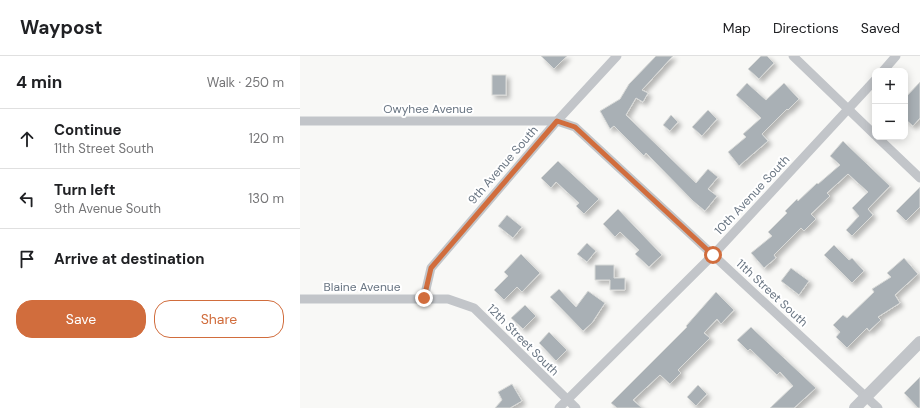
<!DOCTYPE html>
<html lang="en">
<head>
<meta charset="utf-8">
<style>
	:root { --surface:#fff; --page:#f2f2f2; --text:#202124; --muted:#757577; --line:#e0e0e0; --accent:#d16d3d }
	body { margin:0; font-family:"DM Sans",sans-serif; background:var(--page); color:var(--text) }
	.controls { position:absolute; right:12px; top:12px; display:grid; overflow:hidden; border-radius:8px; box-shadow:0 2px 10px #0003 }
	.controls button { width:36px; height:36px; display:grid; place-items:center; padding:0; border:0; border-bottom:1px solid var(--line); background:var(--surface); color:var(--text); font:20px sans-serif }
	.stop { position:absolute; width:12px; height:12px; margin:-9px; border:3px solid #d16d3d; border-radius:50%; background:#fff }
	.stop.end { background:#d16d3d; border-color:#fff; box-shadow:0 1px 4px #0008 }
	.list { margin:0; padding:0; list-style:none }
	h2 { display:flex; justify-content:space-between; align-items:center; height:52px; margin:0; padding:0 16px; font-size:17px }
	h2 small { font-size:13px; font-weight:400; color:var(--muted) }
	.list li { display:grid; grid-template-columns:26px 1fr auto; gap:12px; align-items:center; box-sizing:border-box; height:60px; padding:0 16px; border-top:1px solid var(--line) }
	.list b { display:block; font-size:15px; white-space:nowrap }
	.list p { margin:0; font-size:13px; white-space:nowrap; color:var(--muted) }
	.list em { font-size:13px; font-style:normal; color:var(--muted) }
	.actions { display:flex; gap:8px; padding:12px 16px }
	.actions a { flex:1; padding:9px 0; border:1px solid var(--accent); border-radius:16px; text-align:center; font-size:14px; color:var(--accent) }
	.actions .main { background:var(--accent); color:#fff }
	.icon { flex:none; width:22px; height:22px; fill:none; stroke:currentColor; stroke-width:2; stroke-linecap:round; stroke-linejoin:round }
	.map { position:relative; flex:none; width:620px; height:352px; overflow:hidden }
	header { display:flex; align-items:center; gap:24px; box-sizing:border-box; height:56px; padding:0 20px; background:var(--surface); border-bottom:1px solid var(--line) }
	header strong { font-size:19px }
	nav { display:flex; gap:22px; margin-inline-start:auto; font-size:14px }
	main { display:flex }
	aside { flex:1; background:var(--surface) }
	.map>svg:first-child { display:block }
	.building { fill:#a9b0b5; stroke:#d9dad8; filter:url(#shadow) }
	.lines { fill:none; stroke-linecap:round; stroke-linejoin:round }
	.minor { stroke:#c2c5c9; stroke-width:9 }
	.tertiary { stroke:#c2c5c9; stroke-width:12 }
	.route { stroke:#d16d3d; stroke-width:5 }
	.labels { text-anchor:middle; stroke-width:4; stroke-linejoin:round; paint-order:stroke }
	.street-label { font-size:12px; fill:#6a7683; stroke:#fff }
</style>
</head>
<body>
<header>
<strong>Waypost</strong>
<nav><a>Map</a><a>Directions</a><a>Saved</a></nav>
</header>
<main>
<aside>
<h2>4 min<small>Walk · 250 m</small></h2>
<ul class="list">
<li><svg class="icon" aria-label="ahead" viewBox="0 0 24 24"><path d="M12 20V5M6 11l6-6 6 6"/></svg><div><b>Continue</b><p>11th Street South</p></div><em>120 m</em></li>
<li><svg class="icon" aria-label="left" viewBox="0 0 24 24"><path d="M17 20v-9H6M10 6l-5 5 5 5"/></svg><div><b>Turn left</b><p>9th Avenue South</p></div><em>130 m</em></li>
<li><svg class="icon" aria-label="arrive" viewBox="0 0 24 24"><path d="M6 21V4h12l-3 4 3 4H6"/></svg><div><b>Arrive at destination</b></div></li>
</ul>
<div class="actions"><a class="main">Save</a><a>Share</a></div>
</aside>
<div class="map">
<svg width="620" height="352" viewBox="0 0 620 352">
	<defs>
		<filter id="shadow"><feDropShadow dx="3.5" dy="3.5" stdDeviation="2" flood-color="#0004"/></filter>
	</defs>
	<rect width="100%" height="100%" fill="#f8f8f6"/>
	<g class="building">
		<polygon points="241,0 267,0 254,13"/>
		<polygon points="356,0 373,0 342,34 348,37 343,46 336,42 326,59 396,127 408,113 418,121 408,133 417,140 405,155 393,145 346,97 344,100 314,70 310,73 300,55 320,43 329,28"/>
		<polygon points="461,0 467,0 474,7 459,23 448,13"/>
		<rect x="192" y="19" width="14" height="20"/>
		<polygon points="620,26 620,62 613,70 605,63 605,42"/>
		<polygon points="447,27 466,44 484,27 499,43 488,54 487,53 462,78 468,85 439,110 428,96 446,81 443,78 461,62 436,39"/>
		<polygon points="408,54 417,63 402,80 392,71"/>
		<polygon points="371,59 378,66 370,75 363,69"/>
		<polygon points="543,85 590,130 568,153 573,159 552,180 546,174 559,160 552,152 568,136 548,118 527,137 530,140 511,158 516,163 504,175 501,172 474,199 476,202 464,212 451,197 472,180 468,176 487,157 485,155 497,143 498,145 517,127 518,128 540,109 530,100"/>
		<polygon points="258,105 299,143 284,158 276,150 279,147 256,126 251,132 241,122"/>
		<polygon points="620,131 620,151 606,165 596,155"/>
		<polygon points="318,153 362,199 349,211 335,198 339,194 320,176 315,181 303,168"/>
		<polygon points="207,159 222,171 213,182 198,170"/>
		<polygon points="287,187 296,195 287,206 277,198"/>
		<polygon points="534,189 549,204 552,202 564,215 552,227 524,199"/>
		<polygon points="221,198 240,217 222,236 217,231 204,244 194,234 208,220 204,216"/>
		<polygon points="604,202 618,218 595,239 600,247 578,261 581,264 569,275 567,272 547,292 536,281 540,276 533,269 543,259 547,262 574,236 572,233 591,221 587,217"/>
		<polygon points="295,209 314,209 314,222 325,222 325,234 310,234 310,224 295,224"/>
		<polygon points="491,212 509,225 499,239 481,225"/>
		<polygon points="259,233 276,251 288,235 305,247 292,267 283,275 250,241"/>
		<polygon points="416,236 434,254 421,268 417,263 404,277 410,282 378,314 381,317 370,328 360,319 333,344 342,352 317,352 311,347 387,271 386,270"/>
		<polygon points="225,249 236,260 223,273 211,262"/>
		<polygon points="451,271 516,332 494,352 470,352 493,330 480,316 477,319 450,293 448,295 437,284"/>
		<polygon points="249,276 267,294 256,305 239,287"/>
		<polygon points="620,321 620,352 618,352 604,337"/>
		<polygon points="212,328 222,345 210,352 195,352 202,344 198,336"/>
		<polygon points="398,329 407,338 396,350 387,341"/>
	</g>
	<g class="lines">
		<g class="minor">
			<polyline points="493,0 575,79"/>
			<polyline points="583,15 596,0"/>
			<polyline points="0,65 257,65 275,71 578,352"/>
			<polyline points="577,81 620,122"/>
			<polyline points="124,242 131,212 257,65 317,0"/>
			<polyline points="0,243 148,243 174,252 276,352"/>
			<polyline points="259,352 413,199 575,24"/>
		</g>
		<polyline class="tertiary" points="555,352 620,286"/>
	</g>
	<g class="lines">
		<polyline class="route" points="124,242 131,212 257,65 275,71 413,199"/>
	</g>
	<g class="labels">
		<g class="street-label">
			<text x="128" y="57">Owyhee Avenue</text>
			<text transform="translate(203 109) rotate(-49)" y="4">9th Avenue South</text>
			<text transform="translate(452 139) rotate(-47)" y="4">10th Avenue South</text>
			<text x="62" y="235">Blaine Avenue</text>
			<text transform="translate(472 237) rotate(43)" y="4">11th Street South</text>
			<text transform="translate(223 284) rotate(45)" y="4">12th Street South</text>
		</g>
	</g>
</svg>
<div class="controls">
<button>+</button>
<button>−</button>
</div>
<div class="stop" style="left:413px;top:199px"></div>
<div class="stop end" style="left:124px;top:242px"></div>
</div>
</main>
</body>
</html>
